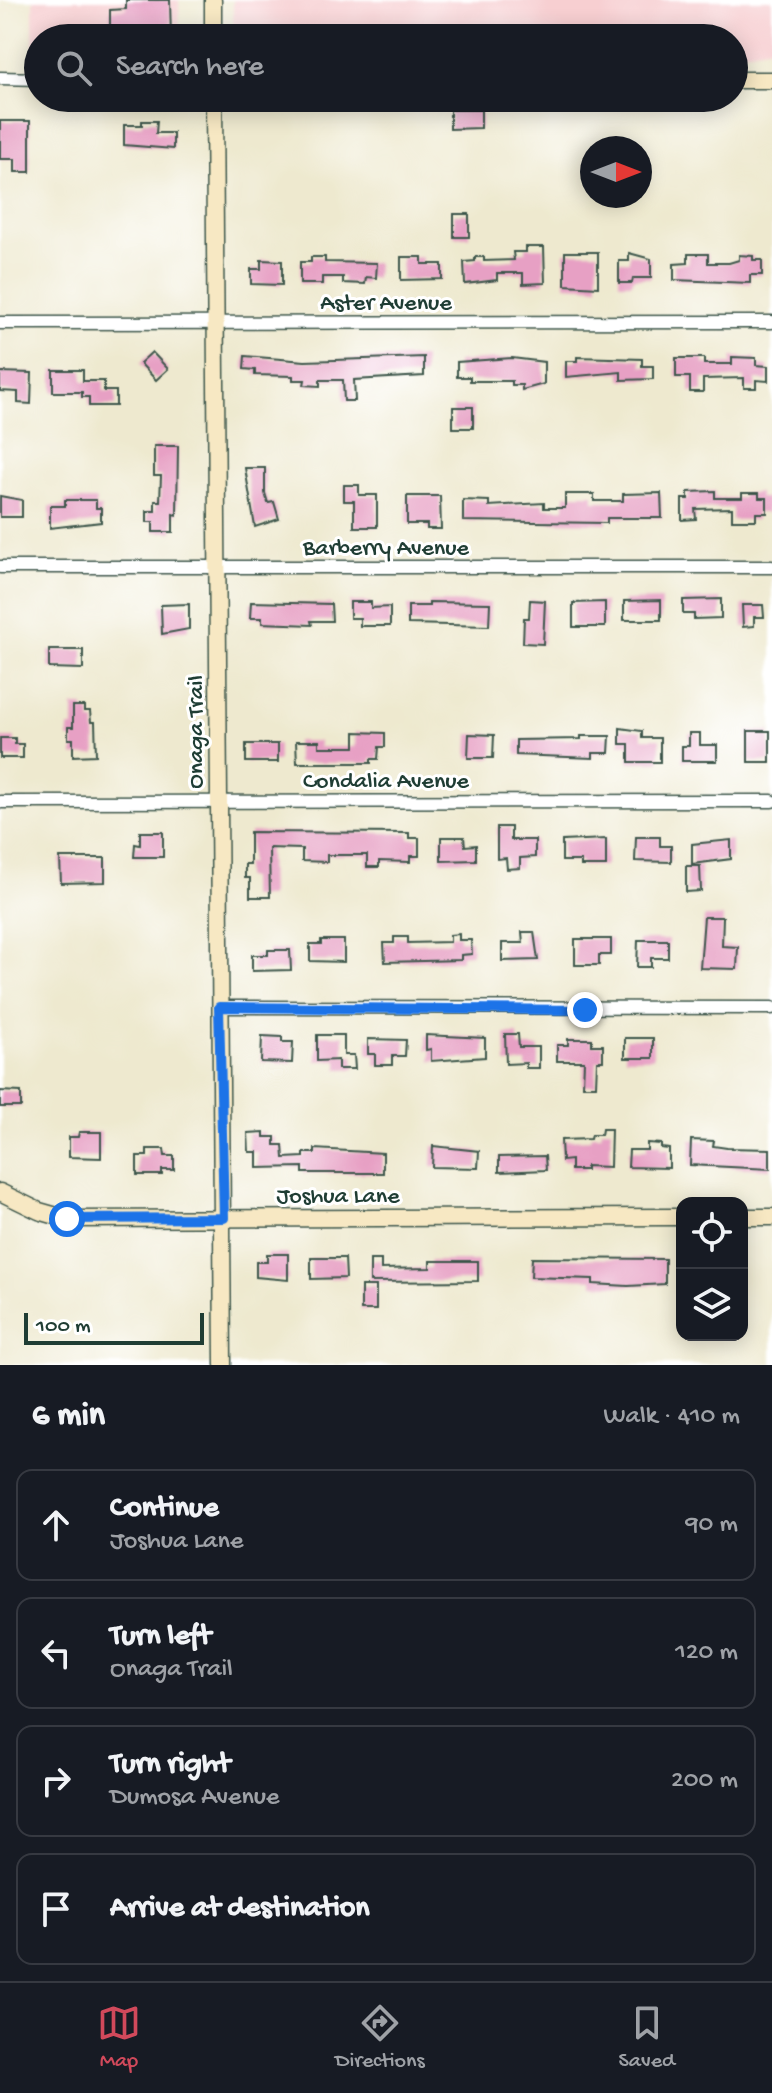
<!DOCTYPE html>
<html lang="en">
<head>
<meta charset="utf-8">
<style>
	:root { --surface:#171b24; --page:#242831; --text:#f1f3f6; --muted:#9ea1a6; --line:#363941; --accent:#d1495b }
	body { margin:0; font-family:"Gochi Hand",sans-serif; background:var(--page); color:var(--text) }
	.controls { position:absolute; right:24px; bottom:24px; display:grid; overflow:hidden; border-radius:16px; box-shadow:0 4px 20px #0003 }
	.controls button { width:72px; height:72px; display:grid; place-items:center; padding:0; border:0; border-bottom:2px solid var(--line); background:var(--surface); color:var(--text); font:40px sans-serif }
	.compass { position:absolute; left:580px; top:136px; width:72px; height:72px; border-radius:50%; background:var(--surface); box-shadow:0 4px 20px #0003; rotate:90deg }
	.scale { position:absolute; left:24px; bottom:20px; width:180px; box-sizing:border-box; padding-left:8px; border:4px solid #1f3d34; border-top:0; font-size:22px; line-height:28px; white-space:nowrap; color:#1f3d34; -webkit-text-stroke:6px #fff; paint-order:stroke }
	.stop { position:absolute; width:24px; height:24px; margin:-18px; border:6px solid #1a73e8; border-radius:50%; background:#fff }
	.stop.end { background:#1a73e8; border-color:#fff; box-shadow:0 2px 8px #0008 }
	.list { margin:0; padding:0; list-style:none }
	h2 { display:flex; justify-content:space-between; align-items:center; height:104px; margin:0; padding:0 32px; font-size:34px }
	h2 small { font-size:26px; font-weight:400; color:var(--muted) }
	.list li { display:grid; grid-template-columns:52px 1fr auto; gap:24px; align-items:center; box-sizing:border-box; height:112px; margin:0 16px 16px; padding:0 16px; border:2px solid var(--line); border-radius:16px }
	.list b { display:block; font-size:30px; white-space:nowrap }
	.list p { margin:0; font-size:26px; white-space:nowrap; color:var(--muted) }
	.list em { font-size:26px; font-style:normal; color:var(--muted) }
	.icon { flex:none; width:44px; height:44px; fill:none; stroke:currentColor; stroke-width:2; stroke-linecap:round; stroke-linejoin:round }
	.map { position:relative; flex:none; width:772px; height:1365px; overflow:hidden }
	.search { position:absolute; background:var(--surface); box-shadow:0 4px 20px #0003; left:24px; right:24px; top:24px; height:88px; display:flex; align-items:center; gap:20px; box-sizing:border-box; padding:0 28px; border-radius:44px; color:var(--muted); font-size:30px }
	.sheet { height:616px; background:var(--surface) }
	nav { display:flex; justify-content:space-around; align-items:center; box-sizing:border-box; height:112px; border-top:2px solid var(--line); background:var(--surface); font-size:22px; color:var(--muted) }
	nav a { display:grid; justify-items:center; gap:4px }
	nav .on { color:var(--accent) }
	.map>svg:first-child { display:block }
	.built { fill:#f7cfd1 }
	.building { fill:#e7a0c4 }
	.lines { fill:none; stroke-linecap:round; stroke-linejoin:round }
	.street-casing { stroke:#3e574b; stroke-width:15 }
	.secondary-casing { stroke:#3e574b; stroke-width:19 }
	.street { stroke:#fff; stroke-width:12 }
	.secondary { stroke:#f7e8c3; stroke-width:16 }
	.route { stroke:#1a73e8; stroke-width:10 }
	.labels { text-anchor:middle; stroke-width:6; stroke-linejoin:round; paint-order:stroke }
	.street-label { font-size:24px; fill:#1f3d34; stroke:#fff }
</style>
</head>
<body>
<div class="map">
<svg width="772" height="1365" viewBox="0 0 772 1365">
	<rect width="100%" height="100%" fill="#fff"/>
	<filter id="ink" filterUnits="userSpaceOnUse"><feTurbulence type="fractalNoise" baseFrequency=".0125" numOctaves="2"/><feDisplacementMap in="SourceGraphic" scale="16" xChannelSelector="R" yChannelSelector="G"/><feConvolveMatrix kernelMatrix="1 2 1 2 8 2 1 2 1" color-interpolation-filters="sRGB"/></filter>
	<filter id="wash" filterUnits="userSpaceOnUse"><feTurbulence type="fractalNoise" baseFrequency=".006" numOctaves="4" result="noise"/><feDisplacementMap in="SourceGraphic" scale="32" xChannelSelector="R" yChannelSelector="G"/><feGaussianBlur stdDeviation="1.8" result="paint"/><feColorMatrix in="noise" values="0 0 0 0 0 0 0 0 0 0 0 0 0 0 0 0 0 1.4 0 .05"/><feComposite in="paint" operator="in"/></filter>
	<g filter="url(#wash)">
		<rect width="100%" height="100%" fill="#eee9cf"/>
		<g class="built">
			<polygon points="33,0 179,0 180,38 38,38 38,48 33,48"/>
			<polygon points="233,0 772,0 772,47 734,54 734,38 233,38"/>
		</g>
		<g id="blocks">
			<g class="building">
				<polygon points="126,0 170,0 171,38 110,36 110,10 126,9"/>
				<polygon points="450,110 481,110 481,128 450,129"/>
				<polygon points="0,121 30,121 30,172 15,172 15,159 0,159"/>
				<polygon points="142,121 157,121 156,133 173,133 173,149 124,145 124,125 142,125"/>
				<rect x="454" y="214" width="15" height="23"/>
				<polygon points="526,247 544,247 545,283 523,284 523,273 497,273 497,280 465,284 464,262 475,261 475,257 484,257 484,261 514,260 513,252 526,252"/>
				<polygon points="565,252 598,252 598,287 565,285"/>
				<polygon points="629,253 651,259 651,278 633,278 632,283 619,283 619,261 629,261"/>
				<polygon points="688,254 708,254 708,263 729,263 739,260 739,255 753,256 753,260 762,260 762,275 750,275 750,283 674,280 674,264 688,263"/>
				<polygon points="311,257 325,257 325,262 377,263 376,278 366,277 365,284 343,283 343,277 322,277 322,284 300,284 300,262 311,262"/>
				<polygon points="401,257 422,257 422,264 442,264 442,279 401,280"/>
				<polygon points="261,260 282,261 282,285 251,284 251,269 261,269"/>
				<polygon points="152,352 168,369 156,380 140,363"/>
				<polygon points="245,356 305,361 424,357 424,376 354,380 355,401 344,401 343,380 320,380 320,386 304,385 305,380 293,380 293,376 255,375 255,370 244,369"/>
				<polygon points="577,357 642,359 642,366 653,366 653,379 621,380 621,372 566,377 566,361 577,361"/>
				<polygon points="732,357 756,358 756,365 768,366 768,381 756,380 756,388 744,388 744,378 703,379 703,392 690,392 690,377 676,377 676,358 704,358 704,364 732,364"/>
				<polygon points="512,358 544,362 544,384 522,390 522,385 512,385 512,381 470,381 470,377 457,377 457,362"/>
				<polygon points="53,370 83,370 83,381 104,381 104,391 116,391 116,406 89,406 89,397 82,397 82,392 53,392"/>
				<polygon points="0,372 32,373 31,404 18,403 18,392 0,391"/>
				<rect x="453" y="407" width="20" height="21"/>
				<polygon points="154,446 178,446 177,515 173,514 173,532 153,532 153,522 147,522 147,511 155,511 155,501 160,501 161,476 154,476"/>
				<polygon points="245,468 265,468 265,493 268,503 274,502 279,519 255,527"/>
				<polygon points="344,485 359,485 359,495 377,495 377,527 354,527 354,501 344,501"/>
				<polygon points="715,491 715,498 742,498 742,493 759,493 759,498 767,498 767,513 756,513 756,520 732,520 732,508 695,509 696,519 682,520 682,499 688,499 688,492"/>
				<polygon points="661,493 662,518 607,518 607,523 463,521 463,500 489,501 489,506 544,503 544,508 565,508 565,494 594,494 594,501 623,501 623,494"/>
				<polygon points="0,496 22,500 22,517 0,517"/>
				<polygon points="407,496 440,496 441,529 427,529 427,524 407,524"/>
				<polygon points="65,500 96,500 96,508 101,508 101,522 50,528 50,506 65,506"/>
				<polygon points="721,599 721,618 694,619 694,614 683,614 683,600"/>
				<polygon points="530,600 545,601 543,644 523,643 524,618 529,618"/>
				<polygon points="661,600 661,620 624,620 624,601"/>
				<polygon points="251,602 331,604 332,621 311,621 312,625 262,623 262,618 250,618"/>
				<polygon points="350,602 371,602 371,608 390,607 390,626 360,626 360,618 350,618"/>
				<polygon points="429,602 490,603 489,626 408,624 408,606 429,606"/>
				<polygon points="605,602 605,627 573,627 573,603"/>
				<polygon points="189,604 189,629 162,634 161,605"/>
				<polygon points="742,605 763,605 764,617 754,617 754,626 743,627"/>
				<polygon points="49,650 83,650 83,669 49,668"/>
				<polygon points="73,706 84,706 84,711 90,711 91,722 95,722 96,755 73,756 73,739 68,739 68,727 73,727"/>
				<polygon points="620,728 642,731 642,738 660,738 660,762 629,762 629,744 620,744"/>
				<rect x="748" y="731" width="22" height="31"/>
				<polygon points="355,732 385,733 385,747 379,747 378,759 371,759 371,763 297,763 296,741 319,741 319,747 355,747"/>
				<polygon points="689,733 700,733 700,745 717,745 717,761 682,761 682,746 689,746"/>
				<polygon points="469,734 494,735 493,758 468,758"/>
				<polygon points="581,736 610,736 609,753 593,753 593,758 516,755 516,740 581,739"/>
				<polygon points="0,738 15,738 15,744 23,744 23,758 0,758"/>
				<rect x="246" y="744" width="32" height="18"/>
				<polygon points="497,827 511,827 511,840 535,840 535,857 520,858 520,868 507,869 506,858 497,859"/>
				<polygon points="140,832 163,832 163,857 134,857 135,844 140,845"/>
				<polygon points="250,832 409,833 409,838 419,838 419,856 410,856 410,862 379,861 379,867 367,867 367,855 327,855 327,862 302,861 302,849 269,848 270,897 250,897 250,878 245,878 245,864 250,864"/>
				<polygon points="441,837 464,837 465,846 476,845 476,860 441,861"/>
				<polygon points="636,837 660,837 660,846 671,846 671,862 635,861"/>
				<polygon points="606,839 606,866 581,866 581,861 562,861 562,841"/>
				<polygon points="731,840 731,859 692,864 692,844"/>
				<polygon points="60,858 105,858 105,882 61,883"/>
				<polygon points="686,866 700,866 701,891 686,892"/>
				<polygon points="704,917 723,917 722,946 738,947 737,969 700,968"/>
				<polygon points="522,932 534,932 538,960 502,961 502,943 523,943"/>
				<polygon points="459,934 459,940 471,940 472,954 461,955 461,960 385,962 384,943 394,943 394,937 408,937 408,943 450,942 450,935"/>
				<polygon points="575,939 611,939 611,955 599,955 599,965 575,965"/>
				<polygon points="321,940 344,940 344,962 310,961 310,944 321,944"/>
				<polygon points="638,940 668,940 668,958 651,958 651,967 637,967"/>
				<polygon points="268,950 290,950 291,970 252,971 252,955 268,955"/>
				<polygon points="505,1034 518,1034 519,1047 539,1047 539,1068 526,1068 526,1063 506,1064"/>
				<polygon points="317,1035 344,1035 344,1055 354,1055 355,1069 338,1069 338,1060 317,1061"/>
				<polygon points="426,1035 485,1038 485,1057 431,1061 431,1049 426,1050"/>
				<polygon points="262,1036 282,1037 282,1042 293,1042 292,1063 261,1062"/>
				<rect x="625" y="1038" width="28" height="20"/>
				<polygon points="368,1039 406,1040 405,1056 392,1056 392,1065 375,1065 375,1054 368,1054"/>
				<polygon points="568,1039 592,1039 592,1045 603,1045 603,1061 597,1061 596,1086 583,1086 584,1061 557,1061 557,1045 568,1045"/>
				<polygon points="0,1091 21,1092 21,1107 0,1107"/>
				<polygon points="602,1129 611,1129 610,1167 586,1166 586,1170 571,1170 571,1160 562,1161 561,1140 590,1139 591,1135 601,1135"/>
				<polygon points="79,1132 101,1132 101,1158 69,1157 69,1137 78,1137"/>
				<polygon points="264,1132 264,1137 275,1137 275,1145 283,1145 284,1158 304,1157 304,1153 315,1153 315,1149 383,1153 383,1173 303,1173 303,1167 257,1168 257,1152 249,1152 248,1133"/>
				<polygon points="691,1140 714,1141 713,1146 727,1148 770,1149 770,1169 690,1165"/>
				<polygon points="647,1143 661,1144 661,1148 669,1149 669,1168 628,1167 629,1150 647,1150"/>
				<polygon points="433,1146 479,1151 478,1168 432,1167"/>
				<polygon points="147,1149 164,1149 165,1156 174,1156 174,1170 162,1170 162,1175 137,1175 137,1156 147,1156"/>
				<polygon points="545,1156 546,1170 499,1172 499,1157"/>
				<polygon points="267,1254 288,1254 288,1280 256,1277 256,1262 267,1262"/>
				<polygon points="311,1258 345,1258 346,1278 311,1279"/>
				<polygon points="532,1258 665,1259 665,1284 628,1286 593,1284 593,1279 531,1277"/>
				<polygon points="370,1260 381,1260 381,1269 430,1268 430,1261 478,1261 478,1281 370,1282"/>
				<rect x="361" y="1286" width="15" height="24"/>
			</g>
		</g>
	</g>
	<g filter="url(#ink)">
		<use href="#blocks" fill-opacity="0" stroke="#3e574b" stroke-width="2"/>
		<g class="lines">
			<defs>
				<g id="street">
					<polyline points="0,78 38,79"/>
					<polyline points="0,323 772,322"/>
					<polyline points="0,567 772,567"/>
					<polyline points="0,802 772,801"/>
					<polyline points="219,1007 772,1008"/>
				</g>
				<g id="secondary">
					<polyline points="213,0 213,38"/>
					<polyline points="734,80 772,80"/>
					<polyline points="214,98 223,1365"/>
					<polyline points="0,1192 39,1211 67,1219 682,1217"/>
					<polyline points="742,1217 772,1217"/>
				</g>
			</defs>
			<use href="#street" class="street-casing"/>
			<use href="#secondary" class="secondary-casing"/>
			<use href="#street" class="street"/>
			<use href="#secondary" class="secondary"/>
		</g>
	</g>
	<g class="lines" filter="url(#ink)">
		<polyline class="route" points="67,1219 224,1218 219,1007 585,1010"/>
	</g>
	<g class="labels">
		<g class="street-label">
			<text x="386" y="309">Aster Avenue</text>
			<text x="386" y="554">Barberry Avenue</text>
			<text transform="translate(194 732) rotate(-90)" y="8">Onaga Trail</text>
			<text x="386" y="787">Condalia Avenue</text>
			<text x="338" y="1202">Joshua Lane</text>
		</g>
	</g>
</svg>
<div class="controls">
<button><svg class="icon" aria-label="locate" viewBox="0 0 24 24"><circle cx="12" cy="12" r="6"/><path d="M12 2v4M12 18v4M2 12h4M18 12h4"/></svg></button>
<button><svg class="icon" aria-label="layers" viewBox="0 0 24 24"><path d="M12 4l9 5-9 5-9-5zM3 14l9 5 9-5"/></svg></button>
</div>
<svg class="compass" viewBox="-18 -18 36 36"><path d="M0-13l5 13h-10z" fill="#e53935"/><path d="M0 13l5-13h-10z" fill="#9ea1a6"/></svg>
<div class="scale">100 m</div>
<div class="stop" style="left:67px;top:1219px"></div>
<div class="stop end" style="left:585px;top:1010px"></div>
<div class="search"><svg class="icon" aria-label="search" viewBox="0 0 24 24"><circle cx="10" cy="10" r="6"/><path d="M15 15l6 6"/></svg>Search here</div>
</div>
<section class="sheet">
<h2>6 min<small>Walk · 410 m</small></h2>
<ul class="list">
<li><svg class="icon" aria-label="ahead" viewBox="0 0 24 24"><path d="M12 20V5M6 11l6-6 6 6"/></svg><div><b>Continue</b><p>Joshua Lane</p></div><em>90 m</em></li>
<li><svg class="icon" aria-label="left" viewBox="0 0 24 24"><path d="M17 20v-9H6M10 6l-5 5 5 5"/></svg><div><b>Turn left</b><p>Onaga Trail</p></div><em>120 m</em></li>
<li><svg class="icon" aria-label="right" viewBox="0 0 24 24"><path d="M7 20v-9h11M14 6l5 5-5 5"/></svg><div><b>Turn right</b><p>Dumosa Avenue</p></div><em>200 m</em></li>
<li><svg class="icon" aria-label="arrive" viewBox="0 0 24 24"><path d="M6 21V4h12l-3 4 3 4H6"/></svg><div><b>Arrive at destination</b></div></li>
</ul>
</section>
<nav>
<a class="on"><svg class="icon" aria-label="map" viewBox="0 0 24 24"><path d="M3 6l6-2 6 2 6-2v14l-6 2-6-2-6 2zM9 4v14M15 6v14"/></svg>Map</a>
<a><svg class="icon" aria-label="directions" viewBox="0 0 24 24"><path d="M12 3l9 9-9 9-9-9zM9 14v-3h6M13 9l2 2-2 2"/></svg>Directions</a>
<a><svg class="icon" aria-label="saved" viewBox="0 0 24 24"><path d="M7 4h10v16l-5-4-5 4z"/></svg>Saved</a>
</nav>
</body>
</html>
